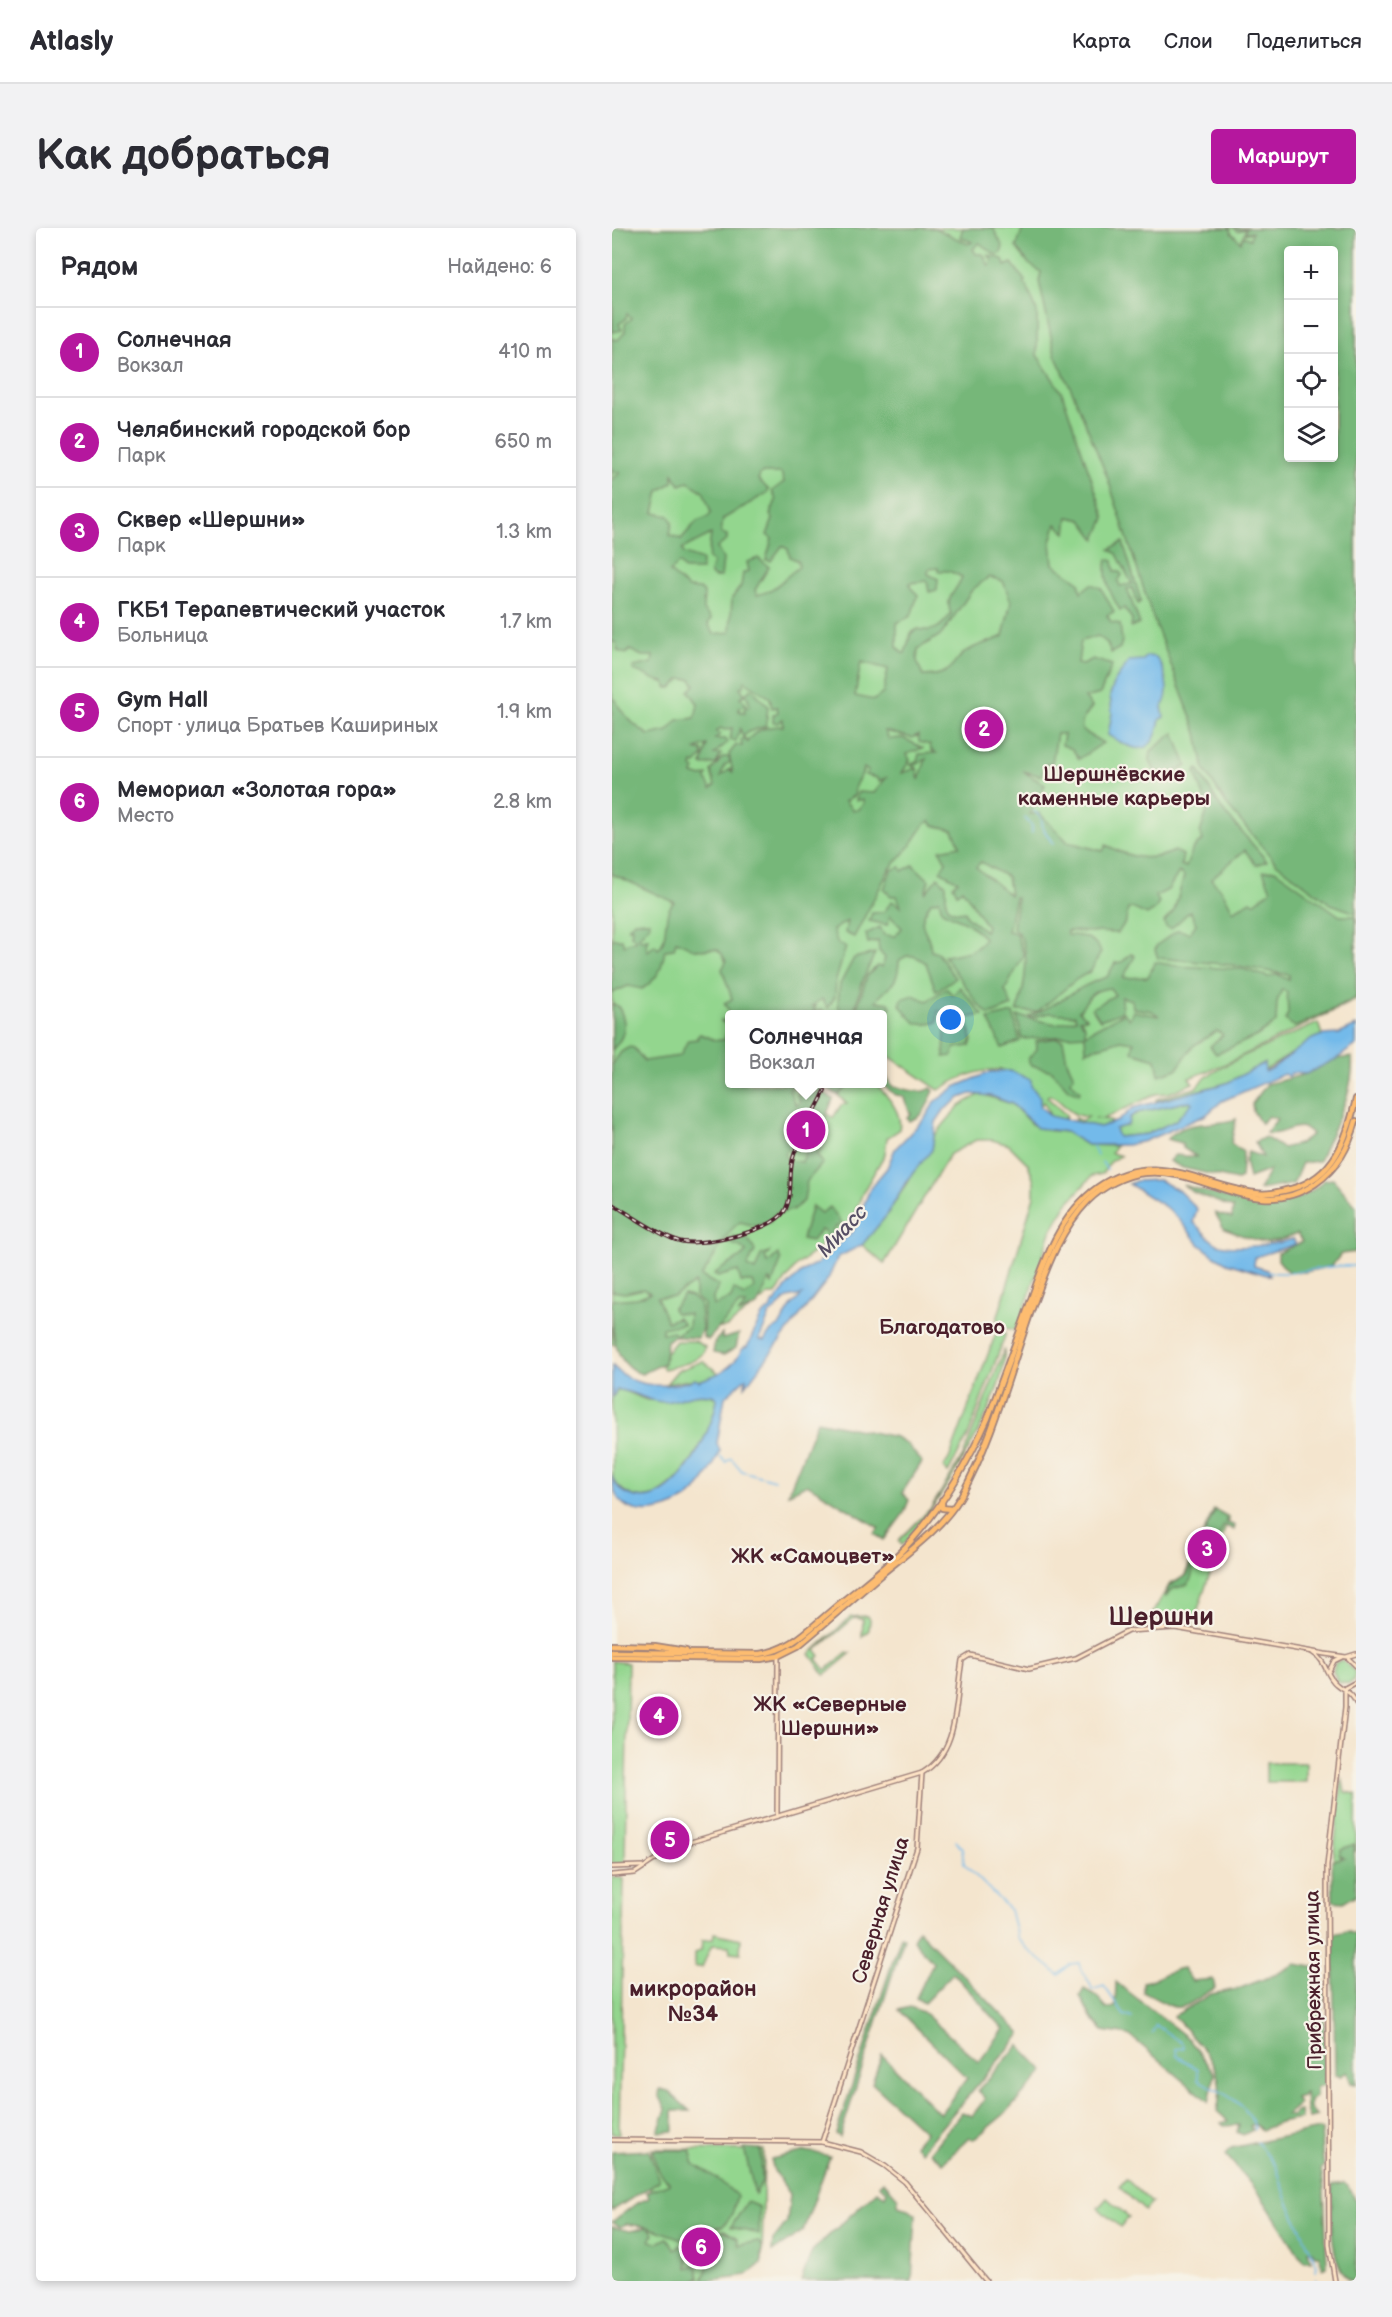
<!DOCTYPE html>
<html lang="ru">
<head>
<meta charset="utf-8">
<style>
	:root { --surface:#fff; --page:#f2f2f3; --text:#2b2b33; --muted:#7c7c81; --line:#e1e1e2; --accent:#b5179e }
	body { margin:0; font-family:"Balsamiq Sans",sans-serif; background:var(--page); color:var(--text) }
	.controls { position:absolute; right:18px; top:18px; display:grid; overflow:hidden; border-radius:6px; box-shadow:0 3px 9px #0003 }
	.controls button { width:54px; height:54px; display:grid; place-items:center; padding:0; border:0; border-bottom:2px solid var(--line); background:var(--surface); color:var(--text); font:30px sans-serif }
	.you { position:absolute; left:339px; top:792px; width:21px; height:21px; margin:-15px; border:4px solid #fff; border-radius:50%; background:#1a73e8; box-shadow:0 0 0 9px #1a73e833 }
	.badge { display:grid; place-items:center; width:39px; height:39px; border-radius:50%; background:var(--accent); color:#fff; font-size:20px; font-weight:700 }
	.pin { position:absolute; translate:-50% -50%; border:3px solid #fff; box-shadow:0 2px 6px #0006 }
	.popup { position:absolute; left:113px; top:782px; width:162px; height:78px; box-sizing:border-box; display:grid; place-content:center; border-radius:6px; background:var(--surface); filter:drop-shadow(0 2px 4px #0005); font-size:20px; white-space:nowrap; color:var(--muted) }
	.popup b { font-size:22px; color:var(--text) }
	.popup::after { content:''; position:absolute; left:50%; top:100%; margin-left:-12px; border:12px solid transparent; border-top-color:var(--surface) }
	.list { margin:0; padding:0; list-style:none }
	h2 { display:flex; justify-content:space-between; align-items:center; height:78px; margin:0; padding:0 24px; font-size:26px }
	h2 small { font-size:20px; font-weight:400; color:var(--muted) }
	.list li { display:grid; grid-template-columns:39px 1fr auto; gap:18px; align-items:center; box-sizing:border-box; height:90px; padding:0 24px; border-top:2px solid var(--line) }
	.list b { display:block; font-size:22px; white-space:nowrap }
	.list p { margin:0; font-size:20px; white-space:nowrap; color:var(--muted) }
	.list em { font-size:20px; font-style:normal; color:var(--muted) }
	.icon { flex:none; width:33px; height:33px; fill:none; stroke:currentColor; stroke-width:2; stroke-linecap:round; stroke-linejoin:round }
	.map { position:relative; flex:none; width:744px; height:2053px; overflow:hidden; border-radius:6px }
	header { display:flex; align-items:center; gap:36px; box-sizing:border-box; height:84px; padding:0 30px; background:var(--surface); border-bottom:2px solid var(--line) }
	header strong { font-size:28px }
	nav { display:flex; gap:33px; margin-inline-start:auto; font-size:21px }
	.intro { display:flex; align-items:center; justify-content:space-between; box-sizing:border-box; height:144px; padding:0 36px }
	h1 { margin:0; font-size:42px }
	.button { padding:15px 27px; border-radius:6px; background:var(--accent); color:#fff; font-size:21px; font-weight:700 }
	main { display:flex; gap:36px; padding:0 36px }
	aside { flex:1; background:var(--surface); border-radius:6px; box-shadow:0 3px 9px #0003 }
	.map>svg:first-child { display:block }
	.green { fill:#93d68e; stroke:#6e7a5c; stroke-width:1.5; fill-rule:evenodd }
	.forest { fill:#76b779; stroke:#606b52; stroke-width:1.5; fill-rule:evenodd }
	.water { fill:#73baea; stroke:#5e6c8a; stroke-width:1.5; fill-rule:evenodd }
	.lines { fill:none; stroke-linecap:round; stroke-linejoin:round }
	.stream { stroke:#73baea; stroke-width:1.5 }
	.secondary-casing { stroke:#9f827c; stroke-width:6 }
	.primary-casing { stroke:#9f827c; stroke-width:8 }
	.secondary { stroke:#fee4c6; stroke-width:3 }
	.primary { stroke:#fdbc70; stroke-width:4.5 }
	.rail-casing { stroke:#4a1f2b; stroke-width:4 }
	.rail { stroke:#f7f3e8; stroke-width:1.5; stroke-dasharray:4.5; stroke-linecap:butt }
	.labels { text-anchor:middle; stroke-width:4.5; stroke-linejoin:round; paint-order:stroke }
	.street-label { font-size:20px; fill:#4a1f2b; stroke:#f7f3e8 }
	.neighbourhood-label { font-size:21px; font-weight:bold; fill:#4a1f2b; stroke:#f7f3e8 }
	.water-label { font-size:21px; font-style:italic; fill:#564e64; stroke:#f7f3e8 }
	.quarter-label { font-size:22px; font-weight:bold; fill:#4a1f2b; stroke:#f7f3e8 }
	.district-label { font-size:26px; font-weight:bold; fill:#4a1f2b; stroke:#f7f3e8 }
</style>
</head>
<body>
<header>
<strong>Atlasly</strong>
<nav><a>Карта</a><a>Слои</a><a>Поделиться</a></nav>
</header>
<div class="intro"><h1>Как добраться</h1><a class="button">Маршрут</a></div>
<main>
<aside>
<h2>Рядом<small>Найдено: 6</small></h2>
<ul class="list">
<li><span class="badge">1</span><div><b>Солнечная</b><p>Вокзал</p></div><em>410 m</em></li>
<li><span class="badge">2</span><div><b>Челябинский городской бор</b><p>Парк</p></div><em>650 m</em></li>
<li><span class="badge">3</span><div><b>Сквер «Шершни»</b><p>Парк</p></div><em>1.3 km</em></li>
<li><span class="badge">4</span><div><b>ГКБ1 Терапевтический участок</b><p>Больница</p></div><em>1.7 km</em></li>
<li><span class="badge">5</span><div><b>Gym Hall</b><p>Спорт · улица Братьев Кашириных</p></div><em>1.9 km</em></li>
<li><span class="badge">6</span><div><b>Мемориал «Золотая гора»</b><p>Место</p></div><em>2.8 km</em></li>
</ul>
</aside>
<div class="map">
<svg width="744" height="2053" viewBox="0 0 744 2053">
	<rect width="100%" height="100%" fill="#f7f3e8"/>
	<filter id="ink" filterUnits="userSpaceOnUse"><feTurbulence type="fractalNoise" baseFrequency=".0167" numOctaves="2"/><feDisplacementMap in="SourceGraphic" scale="12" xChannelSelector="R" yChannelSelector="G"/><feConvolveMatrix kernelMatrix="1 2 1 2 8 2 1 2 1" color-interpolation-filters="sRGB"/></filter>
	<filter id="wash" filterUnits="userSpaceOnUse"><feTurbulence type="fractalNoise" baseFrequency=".008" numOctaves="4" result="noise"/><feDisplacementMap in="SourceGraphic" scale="24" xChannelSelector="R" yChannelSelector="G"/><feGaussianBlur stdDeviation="1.35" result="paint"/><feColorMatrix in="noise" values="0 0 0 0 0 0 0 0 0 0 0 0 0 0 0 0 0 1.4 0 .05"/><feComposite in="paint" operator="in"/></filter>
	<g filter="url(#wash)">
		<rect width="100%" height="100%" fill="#f4e5ce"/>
		<g class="green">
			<path d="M 0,0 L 744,0 L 744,772 L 607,839 L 577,850 L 581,855 L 557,865 L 544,866 L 491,891 L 483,890 L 498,892 L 500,895 L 488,899 L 463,894 L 463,890 L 469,893 L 476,889 C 452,887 453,872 437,867 L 435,869 L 455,888 L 452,891 L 438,888 L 432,874 L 428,878 C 428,869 424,865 418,858 C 397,829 354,844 327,862 L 271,824 L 270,786 L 215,786 L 208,782 L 205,786 L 118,786 L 118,856 L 174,856 L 221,890 L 229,877 L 235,876 L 226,867 L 238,856 L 264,856 C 275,868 291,884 287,902 L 275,910 L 273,926 L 251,964 L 240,992 L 221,1013 L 218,1009 L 220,1002 L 206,1021 L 184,1038 L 163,1067 L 156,1067 L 115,1099 L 5,1118 L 0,1116 ZM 676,22 L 722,22 L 722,230 L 676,230 Z"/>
			<polygon points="706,795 710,807 652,843 652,835 615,855 544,873 544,871 583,860 595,848 629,829"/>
			<polygon points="369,866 400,876 419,896 432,902 454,904 475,917 504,918 499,925 509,928 500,932 490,946 480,948 454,977 440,1001 407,1097 402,1102 386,1098 384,1095 422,968 422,953 416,936 397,917 380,912 364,912 338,926 272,1036 250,1017 275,987 307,935 320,922 322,908 348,877"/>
			<polygon points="578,873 581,875 563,893 535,906 505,909 503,901 516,897 518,889 525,885"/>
			<polygon points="387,1103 394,1105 356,1208 336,1245 331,1240 337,1231 384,1105"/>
			<path d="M 64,1113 L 83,1113 L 93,1119 C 92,1134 65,1138 52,1141 L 50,1139 L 53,1127 Z"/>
			<path d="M 392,1123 C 398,1163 322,1287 290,1317 L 286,1313 L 319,1280 L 351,1228 Z"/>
			<polygon points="91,1133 108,1146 86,1153 83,1151 54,1156 65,1143"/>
			<path d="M 5,1162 C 15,1161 26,1170 36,1172 C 54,1175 94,1159 105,1171 C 100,1211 45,1309 1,1252 L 0,1170 Z"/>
			<polygon points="602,1281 617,1289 580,1399 556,1396 540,1386 559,1354 570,1353"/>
			<polygon points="255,1388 258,1391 257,1402 250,1409 251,1391 242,1390 204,1422 208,1428 205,1431 214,1442 235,1424 239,1425 213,1447 198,1426 239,1389"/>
			<polygon points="730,1432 743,1444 742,1452 737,1456 726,1454 721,1443 723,1435"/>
			<polygon points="0,1433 16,1435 13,1634 11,1637 0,1637"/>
			<rect x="654" y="1535" width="40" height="19"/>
			<polygon points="730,1549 733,1564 744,1566 744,1623 721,1634"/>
			<polygon points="0,1648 12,1651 7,1906 0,1905"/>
			<polygon points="102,1705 129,1711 128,1725 118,1724 117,1718 100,1717 90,1739 83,1739 83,1725 89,1723 90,1712 101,1711"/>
			<path d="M 40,1921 L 152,1922 L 150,2036 C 123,2053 72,2053 36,2053 Z"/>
			<polygon points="514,1951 540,1975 533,1983 507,1959"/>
			<polygon points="495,1970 517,1989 508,1999 486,1980"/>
		</g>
		<g class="forest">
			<path d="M 0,0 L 323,0 L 356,16 L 360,14 L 348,9 L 351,0 L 381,0 L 391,19 L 389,25 L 384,27 L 367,15 L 361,21 L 364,26 L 371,26 L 377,38 L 380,32 L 376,27 L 391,31 L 393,38 L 400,35 L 413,53 L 411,56 L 415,58 L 425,84 L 425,127 L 450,165 L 493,290 L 484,311 L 470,292 L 456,289 L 454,305 L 444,296 L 439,314 L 441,336 L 467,354 L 469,364 L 479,356 L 489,360 L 502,384 L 495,387 L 499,394 L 508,396 L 510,413 L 508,420 L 499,425 L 495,415 L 486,408 L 469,413 L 466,435 L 471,436 L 481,431 L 500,437 L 488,466 L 473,470 L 480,479 C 474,487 468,493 470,502 L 491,515 L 467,531 L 460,521 L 450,517 L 452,506 L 445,506 L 440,535 L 434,536 L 429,548 L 411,543 L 433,557 L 418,586 L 427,585 L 456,614 L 491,623 L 494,617 C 516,629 538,635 563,623 L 571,627 L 569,637 L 574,639 L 581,620 L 591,612 L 588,605 L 596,580 L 583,544 L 586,541 L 609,580 L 655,633 L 644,637 L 633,622 L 599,651 L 611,664 L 621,683 L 639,673 L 642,675 L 659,662 L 651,643 L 663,642 L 728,688 L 744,688 L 744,769 L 740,772 C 721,782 701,791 683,799 L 673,792 L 676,786 L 675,765 L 670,761 L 665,774 L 664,794 L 645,808 L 604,826 L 598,818 L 611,807 L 605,803 L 581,818 L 565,841 L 547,847 L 544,831 L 520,824 L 522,814 L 509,812 L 474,823 L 473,807 L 410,811 L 405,788 L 444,796 L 464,791 L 463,787 L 437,785 L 418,790 L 417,788 C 445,778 466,757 495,749 L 503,735 L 510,734 L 519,726 L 523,728 L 511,750 L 536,749 L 543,734 L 565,738 L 631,741 L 657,749 L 665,746 L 677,752 L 677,747 L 620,737 L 546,730 L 543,722 L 545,717 L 566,702 L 578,705 L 584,696 L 578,683 L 559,701 L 554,699 L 552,694 L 562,683 L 572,648 L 567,644 L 556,662 L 544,668 L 547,674 L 543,682 L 535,687 L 520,680 L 516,681 L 514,693 L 506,705 L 455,703 L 455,707 C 471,707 482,709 489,724 L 479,743 L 465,751 L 425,784 L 405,783 C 412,763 422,715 401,700 L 405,670 L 403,669 L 396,703 L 404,705 L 412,727 L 393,762 L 400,778 L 377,787 L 365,775 L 332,728 C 345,725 368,725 372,710 L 357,696 L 330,683 L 327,672 L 319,674 C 300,703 318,698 319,723 L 326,725 L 343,750 L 324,763 L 314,735 C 304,728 297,724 287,733 C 286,758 277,757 264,773 L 277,775 L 279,779 C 271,790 256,787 243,786 L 255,748 L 265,738 L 270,739 L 273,730 L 267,723 L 266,713 L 256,715 L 254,706 L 268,699 L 272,707 L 283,708 L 290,700 L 278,688 L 275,697 L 257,693 L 260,685 L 272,684 L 280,673 L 289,679 L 285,668 L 279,668 L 272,661 L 279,642 L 289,639 L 290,643 L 301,637 L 317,652 L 313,665 L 326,649 L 334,657 L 334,674 L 337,681 L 345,684 L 353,683 L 354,688 L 373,703 L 375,698 C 365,686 360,673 350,661 L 345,665 L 341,657 L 346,653 L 328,643 L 334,634 L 328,622 L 348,618 L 341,602 L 321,597 L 318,593 L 313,596 L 299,617 L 277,642 L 242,709 L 233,705 L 235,693 L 221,702 L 226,716 L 234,719 L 224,752 L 223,769 L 216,780 L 210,771 L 200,778 L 204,778 L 201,784 L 205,783 L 210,786 L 211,783 L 213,786 L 118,786 L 118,856 L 185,856 L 177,861 L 184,877 L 188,875 L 185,867 L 189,865 L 187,860 L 192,856 L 192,860 L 202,865 L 204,860 L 196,856 L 238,856 L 226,867 L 214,859 L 208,861 L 221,871 L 213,891 L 206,895 L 213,905 L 211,919 L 205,927 L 211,935 L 195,953 L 192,973 L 180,982 L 163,986 L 158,994 L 144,998 L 128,994 C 109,1008 105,1030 89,1048 L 107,1058 L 101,1070 L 102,1078 L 119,1070 L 122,1061 L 132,1068 L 142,1060 L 140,1054 L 129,1054 L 126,1043 L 106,1049 L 102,1047 C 112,1036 125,1035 134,1024 L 127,1018 L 113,1014 L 122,1008 L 137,1012 L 143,1023 L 135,1039 L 143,1043 L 149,1027 L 157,1024 L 153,1029 L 156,1035 L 166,1026 L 169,1033 L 160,1056 L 157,1052 L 145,1078 L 126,1086 L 134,1077 L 127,1077 L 96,1112 L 91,1109 L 92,1076 L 83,1069 L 83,1055 L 61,1069 L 45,1069 L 55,1094 L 66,1089 L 71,1096 L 50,1100 L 50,1105 L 61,1104 L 63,1107 L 55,1113 L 52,1135 L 30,1146 C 0,1137 0,1101 0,1072 L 25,1070 L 38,1065 L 31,1061 L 13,1065 L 0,1063 L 0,837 L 9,824 L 17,819 L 22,820 L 32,833 L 68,828 L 76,812 L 86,811 L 85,809 L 88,806 L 103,812 L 112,812 L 117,799 L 109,793 L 116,791 L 117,783 L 112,775 L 120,771 L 110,741 L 114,734 C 105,712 97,725 83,721 C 77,720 71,715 64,713 L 62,721 L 53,722 C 50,740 47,750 30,761 L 16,758 L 0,765 L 0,711 L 10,711 L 12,717 L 24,712 L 19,707 L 20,700 L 16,700 L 22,693 L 37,693 L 38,696 L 27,709 L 29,712 L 36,711 L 34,717 L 36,723 L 43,717 L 46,721 C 58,710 49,686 62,674 L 0,646 L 0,465 C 6,482 22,498 37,507 L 56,503 L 66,492 L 83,490 L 86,476 L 77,463 L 83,457 L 79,451 L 69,451 L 60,460 L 56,460 L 52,454 C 40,453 33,445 21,442 L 21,439 L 40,435 L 41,428 L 30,428 L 18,422 L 14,426 L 6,423 L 4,415 L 0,413 L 0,252 L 8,245 L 0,243 L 0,111 L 6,112 L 13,104 L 13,96 L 20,90 L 15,86 L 14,91 L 7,96 L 10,102 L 1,104 ZM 149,245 L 169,245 L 172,254 L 160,263 L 164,272 L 158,287 L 161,291 L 155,307 L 160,311 L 154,332 L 159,333 L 170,318 L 176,321 L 178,329 L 186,333 L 187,339 C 172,349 164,363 145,367 L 143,362 L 157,339 L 146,330 L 135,334 L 137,343 L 131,345 L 129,358 L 120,370 L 118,404 L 102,406 L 96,396 L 99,391 L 91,382 L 92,365 L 88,361 L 76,360 L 58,344 L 67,335 L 73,342 L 89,342 L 90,332 L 72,326 L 70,321 L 99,306 L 96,331 L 101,334 L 98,345 L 102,349 L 109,349 L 111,331 L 105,320 L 115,312 L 115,307 L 109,305 L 111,291 L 155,265 L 157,262 L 146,251 ZM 61,246 L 68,257 L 76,254 L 91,263 L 99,284 L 96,289 L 85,293 L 69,311 L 58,307 L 60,294 L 57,288 L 42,285 L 47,263 L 61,254 ZM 326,340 L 326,343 L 337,343 L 350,349 C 344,365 332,368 339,386 C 329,399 323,405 306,401 L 299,405 L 293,425 L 290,425 L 285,419 L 285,395 L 299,388 L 306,367 L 298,359 L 298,355 L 315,353 L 317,364 L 325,362 L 326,351 L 316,346 L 317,341 ZM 377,349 L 391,353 L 399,374 L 391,408 C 381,414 369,415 359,421 C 337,431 348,447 311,448 L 305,433 L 306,421 L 330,406 L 360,362 ZM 249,434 L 276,441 L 271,465 L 262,472 L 243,468 ZM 133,453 L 158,470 L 160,480 L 165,479 L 166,484 L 161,487 L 161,494 L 166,495 L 171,491 L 171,498 C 157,498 142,502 135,514 L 132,510 L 129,512 L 130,518 L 124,517 L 117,526 L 121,545 L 118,541 L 109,548 L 112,538 L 118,534 L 117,529 L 111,529 L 99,543 L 103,558 L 99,561 L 94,551 L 95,547 L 90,549 L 81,546 L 83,542 L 80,540 L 81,535 L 84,536 L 91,528 L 90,522 L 82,522 L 95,517 L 90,537 L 104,536 L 109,526 L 102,526 L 115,515 L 114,511 L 103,511 L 109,506 L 104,504 L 109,500 L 112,502 L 120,500 L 118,512 L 124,513 L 128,501 L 131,509 L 136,504 L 154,498 L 156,478 L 140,461 L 134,465 L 138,477 L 132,481 L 133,485 L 127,483 L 127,479 L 135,477 L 128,469 L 133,467 L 128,459 L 132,458 ZM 273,503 L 300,510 L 306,507 L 307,514 L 318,517 L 319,522 L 324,525 L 307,526 L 305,534 L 298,536 L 301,539 L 314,531 L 307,552 L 305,540 L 290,545 L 298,532 L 295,526 L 311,520 L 291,510 L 277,511 ZM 252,540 L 256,543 L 253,547 L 265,550 L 266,553 L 274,550 L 262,565 L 246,564 L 244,572 L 251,572 L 252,575 L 245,582 L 241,582 L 233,573 L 243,567 C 240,554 250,551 252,540 ZM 369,634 L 395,649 L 398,667 L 364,639 ZM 498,760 L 503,767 L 480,780 L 488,792 L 510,784 L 509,769 L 520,772 L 521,780 L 540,783 L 547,788 L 521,783 L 517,791 L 512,785 L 473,806 L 473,798 L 468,791 L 475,790 L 467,783 C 477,769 479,762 498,760 ZM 194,888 L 201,891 L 190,917 L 196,918 L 190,934 L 176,932 L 172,926 L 183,915 L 187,905 L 181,898 L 190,894 Z"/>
			<path d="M 411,0 L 618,0 L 619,5 L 629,14 L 631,8 L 638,11 L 640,4 L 632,6 L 634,1 L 625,3 L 622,0 L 744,0 L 744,685 L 719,676 L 664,635 L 614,576 L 592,541 L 585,505 L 541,390 L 496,251 L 461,165 L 443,127 L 427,53 L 429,44 L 417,36 L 404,19 ZM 722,22 L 722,230 L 676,230 L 676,22 Z"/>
			<path d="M 511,314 L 529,373 L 526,376 L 520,360 L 515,361 L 528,396 L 519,399 L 520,391 L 512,380 L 508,382 C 498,366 491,350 495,331 L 501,333 L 503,343 L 507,343 L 510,347 L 506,353 L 508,358 L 520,356 L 505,326 L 498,321 Z"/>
			<path d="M 562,505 L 575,538 C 562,545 555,548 542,542 L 538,532 L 539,523 Z"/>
			<polygon points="263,725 251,752 242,784 228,786 226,773 228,756 242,730"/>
			<path d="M 348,759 L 371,787 L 338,793 L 330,783 L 326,783 L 326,794 C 303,800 302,795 288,777 L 290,771 L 301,767 L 315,773 L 334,760 L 341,767 Z"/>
			<path d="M 0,776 L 6,778 C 16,795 14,808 0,822 Z"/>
			<polygon points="401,785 408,813 390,820 376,791"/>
			<polygon points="356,793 360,812 358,818 343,820 340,828 332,829 333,800 336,797"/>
			<polygon points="445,810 451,812 455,833 462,848 458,853 468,863 467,866 456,861 440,843 418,837 416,831 425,821 424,813"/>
			<path d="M 740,829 C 743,868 720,899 707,933 L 690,935 L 681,956 L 647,962 L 658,942 L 637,950 L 633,933 L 636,924 L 651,929 L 643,914 L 653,909 L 670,920 L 687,916 L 700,906 C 687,889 670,910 654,905 L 665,891 L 656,888 L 649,896 L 641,883 L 640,876 L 655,856 L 694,846 L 723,831 Z"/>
			<path d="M 271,843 L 281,859 C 293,861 311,867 319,860 L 322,863 C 315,876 314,888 297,893 L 295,890 L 299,887 L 291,868 L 284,867 L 269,856 Z"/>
			<path d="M 624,891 L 619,915 L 631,924 L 629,950 L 625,952 L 571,940 L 557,933 L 563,927 L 585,929 L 571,920 L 570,915 L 555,911 C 577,889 599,900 624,891 Z"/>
			<path d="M 721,951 L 744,978 L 744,1024 L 729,1026 L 720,1038 L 693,1044 L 676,1044 L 666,1032 L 666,1025 L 690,1014 L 685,1006 C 650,1021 646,1012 612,1001 L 603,985 L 620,990 L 621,980 L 581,964 L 571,957 C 617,970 674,993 712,952 Z"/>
			<polygon points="200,978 209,985 218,979 230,995 221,1001 218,1009 214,1011 214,1004 209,1002 200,1013 190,1011"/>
			<polygon points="72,1067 79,1069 88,1076 90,1101 86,1110 65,1109 65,1106 76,1099 77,1086 63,1085 60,1081"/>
			<polygon points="110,1106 110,1111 127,1106 124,1120 112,1127 101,1125 103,1113"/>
			<polygon points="205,1193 284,1209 295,1216 310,1234 290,1265 297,1272 292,1285 272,1312 262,1306 267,1300 195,1256 176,1266"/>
			<polygon points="603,1282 614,1288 614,1294 623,1298 622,1302 612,1297 601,1321 592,1317 583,1331 579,1352 575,1357 561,1361 553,1369 557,1358 574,1347"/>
			<polygon points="742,1616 744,1667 731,1674 721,1673 720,1632 732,1630 727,1627 729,1621"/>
			<polygon points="306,1702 409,1806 309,1923 302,1917 313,1904 260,1855 270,1827 328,1886 355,1850 287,1782 298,1779 311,1784 367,1834 392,1801 341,1745 312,1775 304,1770 321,1735 301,1712"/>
			<polygon points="735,1703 744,1707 744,1856 739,1855 735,1844 729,1848 723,1847 721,1706"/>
			<polygon points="289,1708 292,1710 228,1909 224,1906"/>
			<path d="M 683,1736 L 706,1740 L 713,1767 L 709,1786 L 712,1793 L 713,1857 L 704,1859 L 704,1868 L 698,1873 L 698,1880 L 705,1888 L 697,1890 L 694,1882 L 693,1863 L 691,1868 L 684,1870 L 687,1876 L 674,1887 L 680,1888 L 683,1884 L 688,1883 L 689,1891 L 667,1895 L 650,1902 L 642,1896 L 638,1898 L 641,1902 L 631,1907 L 625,1904 L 627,1897 L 612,1898 L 609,1895 L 616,1893 L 605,1883 C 617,1839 588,1819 562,1788 L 599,1766 L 626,1761 L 665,1746 Z"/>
			<path d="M 571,1740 L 580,1753 L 601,1751 L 603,1760 C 563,1784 573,1786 531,1764 L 531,1754 C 547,1752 555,1742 571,1740 Z"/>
			<polygon points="504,1754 577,1811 603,1846 597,1874 517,1807 491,1803 479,1789 468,1768 472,1761 485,1768 494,1781 503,1779"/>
			<polygon points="407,1817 432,1843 395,1884 361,1912 357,1910 331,1935 318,1924 350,1884 360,1888 373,1871 366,1862"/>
			<polygon points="48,1861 56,1863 78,1883 61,1883 62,1903 46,1904 54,1881 47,1867"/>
			<path d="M 707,1901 L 710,1902 C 709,1913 709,1925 712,1938 L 709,1941 L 712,1961 L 715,2039 L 711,2041 L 707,2027 L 703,2027 L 700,2023 L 696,2023 L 699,2033 L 691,2033 L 649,1968 L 614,1927 L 619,1920 Z"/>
			<polygon points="132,1920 149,1921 150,1954 143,1966"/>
			<polygon points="37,1922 47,1953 0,1983 0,1924"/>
			<path d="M 42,1922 L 78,1922 L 82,1936 L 106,1951 L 125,1968 L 120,1987 L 111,1998 L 87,2004 L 75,2013 L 36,1999 L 42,2005 L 38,2013 L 46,2015 L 55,2010 L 63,2021 L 74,2015 L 76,2040 L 85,2036 L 87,2050 L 82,2053 L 0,2053 L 0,1999 L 18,2003 L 36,1999 L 14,1996 L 8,1999 L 0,1994 L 25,1975 L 37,1970 L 35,1964 L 58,1955 C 46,1945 42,1937 42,1922 Z"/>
			<polygon points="194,1923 218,1928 191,2003 160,2024 161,2012 175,1994 178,1966 162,1943 159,1931"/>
			<polygon points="271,1953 286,1970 286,1978 297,1981 304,1986 300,2053 189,2053 200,2023 265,1963 273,1968 275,1963 267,1957"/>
			<path d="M 732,1955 L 739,1963 L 744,1974 L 744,2051 L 739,2053 C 715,2035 720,1984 720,1957 Z"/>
			<polygon points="135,1974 147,1979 147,2006 119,1999"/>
			<polygon points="112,2002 125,2010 127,2017 146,2013 150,2019 150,2035 135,2047 92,2053 91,2050 104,2021 98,2007"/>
		</g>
		<g class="water">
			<path d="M 535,428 L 544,429 C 553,441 560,465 550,479 L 552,489 L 548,491 C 541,533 521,522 496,507 L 500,485 L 498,467 L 503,453 L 517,433 L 531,432 Z"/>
			<path d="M 744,798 L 744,817 L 724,831 L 694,846 L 679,845 L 677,849 L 672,846 L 610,873 L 594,887 L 533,913 L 515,917 L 475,917 L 454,904 L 425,900 L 400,876 L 379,868 L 359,866 L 348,870 L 332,882 L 324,894 L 320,922 L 295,952 L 275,987 L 250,1017 L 226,1029 L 216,1051 L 138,1152 L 133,1158 L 134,1150 L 113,1169 L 105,1215 L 108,1223 C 102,1239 88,1261 74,1271 C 44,1290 0,1291 0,1247 C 2,1256 9,1263 18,1267 C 61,1286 101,1203 105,1171 L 103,1168 C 84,1162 68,1173 51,1174 C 35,1174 18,1161 5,1162 L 0,1170 L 0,1137 C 21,1161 56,1161 83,1151 L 87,1153 C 107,1146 121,1141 130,1121 L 135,1119 L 149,1089 L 158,1081 L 161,1074 L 163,1075 C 170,1062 194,1037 205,1036 L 241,1003 L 259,959 L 275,940 L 283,921 L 313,890 L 323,874 L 343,859 L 378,844 L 399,843 L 419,852 L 419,858 L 428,869 L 428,878 L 438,888 L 488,899 L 506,893 L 521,880 L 615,855 L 652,835 L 653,843 L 659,841 L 700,811 L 710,807 L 727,806 ZM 578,873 L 580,875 L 563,893 L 535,906 L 506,909 L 503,901 L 516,897 L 518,889 L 525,885 ZM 190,1067 L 180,1077 L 168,1097 L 159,1103 L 152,1113 L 147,1112 L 158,1086 L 176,1070 Z"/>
			<path d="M 547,952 L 566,962 L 585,981 L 581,994 C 588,1000 594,1008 602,1014 C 615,1024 665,1016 681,1011 L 684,1016 L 643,1029 L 642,1038 L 655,1042 L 658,1048 L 615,1035 L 603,1028 L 587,1016 L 566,990 L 552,978 L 517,956 L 524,953 Z"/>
		</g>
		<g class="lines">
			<g class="stream">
				<polyline points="422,583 429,589 431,600 441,616"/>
				<polyline points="413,590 420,598 420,605"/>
				<polyline points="481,918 485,928"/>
				<polyline points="490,934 495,942"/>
				<path d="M 655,1044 C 685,1049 714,1035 744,1038"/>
				<polyline points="107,1227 114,1234 119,1230 130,1243 162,1252"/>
				<path d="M 344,1613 L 350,1621 L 352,1636 L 398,1682 L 405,1709 L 416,1722 L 447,1747 L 458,1736 L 467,1735 C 468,1746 478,1750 480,1762 L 492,1758 L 512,1787 L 520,1790"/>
				<path d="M 540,1805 L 544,1797 L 571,1816 L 572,1820 L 564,1821 L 565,1828 L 586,1841 L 586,1852 C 608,1863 639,1876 643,1902"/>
				<polyline points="645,1914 664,1938 675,1971 705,2037 704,2043"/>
				<polyline points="704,2050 704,2053"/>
			</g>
		</g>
	</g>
	<g filter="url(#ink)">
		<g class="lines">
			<defs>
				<g id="secondary">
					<path d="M 701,1425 C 715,1433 713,1447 724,1456 C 733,1464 739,1463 744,1475"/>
					<polyline points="736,1430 744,1438"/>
					<polyline points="717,1443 722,1433 730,1429"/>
					<polyline points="733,1460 744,1454"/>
					<polyline points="165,1588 166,1428"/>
					<polyline points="0,1639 30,1638"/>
					<path d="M 0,1647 L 23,1645 L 62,1619 L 310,1545 C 347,1523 343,1476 349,1439 L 350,1432 L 358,1427 L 417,1441 L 464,1430 L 516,1403 L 563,1400 L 713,1426 L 734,1429 L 744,1426"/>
					<polyline points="0,1912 210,1914 249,1924 273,1938 293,1954 374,2053"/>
					<polyline points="210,1914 305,1620 310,1545"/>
					<polyline points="723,2053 717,2017 715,1638 733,1479 733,1460"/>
				</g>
				<g id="primary">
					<polyline points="330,1272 330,1280 339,1281"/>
					<polyline points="0,1417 43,1418 74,1423"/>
					<path d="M 0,1424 L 147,1426 C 178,1423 197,1401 220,1382 C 246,1360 276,1339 299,1313 C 330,1278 357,1233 376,1190 C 387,1160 398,1130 409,1100 C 427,1051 441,991 486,959 C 542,920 587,957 643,965 C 655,967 667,964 679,961 C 723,949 735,910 744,871"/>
					<path d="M 0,1429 L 149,1431 L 166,1428 L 186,1418 C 215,1394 243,1369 272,1344 C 299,1322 331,1299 349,1268 C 383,1207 399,1137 423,1072 C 436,1037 449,1001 476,973 C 490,959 512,947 532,945 C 591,938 643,996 703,956 C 726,940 737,919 744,893"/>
				</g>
			</defs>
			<use href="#secondary" class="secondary-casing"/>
			<use href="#primary" class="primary-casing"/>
			<use href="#secondary" class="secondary"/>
			<use href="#primary" class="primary"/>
			<defs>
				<path id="rail" d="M 0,976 C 21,988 42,1004 64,1012 C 85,1021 160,1003 172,984 C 182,968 176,947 181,930 C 188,906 203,885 213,863"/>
			</defs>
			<use href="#rail" class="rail-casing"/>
			<use href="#rail" class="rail"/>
		</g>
	</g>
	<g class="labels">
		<g class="street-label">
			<text transform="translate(268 1682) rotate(-73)" y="7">Северная улица</text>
			<text transform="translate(701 1752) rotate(-91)" y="7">Прибрежная улица</text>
		</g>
		<g class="neighbourhood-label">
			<text x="502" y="553">Шершнёвские<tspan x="502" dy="24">каменные карьеры</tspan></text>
			<text x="330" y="1106">Благодатово</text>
			<text x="201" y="1335">ЖК «Самоцвет»</text>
			<text x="218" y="1483">ЖК «Северные<tspan x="218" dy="24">Шершни»</tspan></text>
		</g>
		<g class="water-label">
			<text transform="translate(230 1003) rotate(-47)" y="7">Миасс</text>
		</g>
		<g class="quarter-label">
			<text x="81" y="1768">микрорайон<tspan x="81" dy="25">№34</tspan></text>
		</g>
		<g class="district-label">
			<text x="549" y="1397">Шершни</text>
		</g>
	</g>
</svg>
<div class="controls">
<button>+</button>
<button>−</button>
<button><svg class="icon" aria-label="locate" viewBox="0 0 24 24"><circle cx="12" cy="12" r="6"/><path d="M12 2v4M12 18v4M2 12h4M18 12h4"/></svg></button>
<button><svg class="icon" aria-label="layers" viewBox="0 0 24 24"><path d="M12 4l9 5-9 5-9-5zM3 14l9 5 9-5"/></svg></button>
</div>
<div class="you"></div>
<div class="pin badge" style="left:194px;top:902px">1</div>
<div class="popup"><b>Солнечная</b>Вокзал</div>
<div class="pin badge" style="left:372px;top:501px">2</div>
<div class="pin badge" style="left:595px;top:1321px">3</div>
<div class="pin badge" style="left:47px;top:1488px">4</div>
<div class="pin badge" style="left:58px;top:1612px">5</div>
<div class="pin badge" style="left:89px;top:2019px">6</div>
</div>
</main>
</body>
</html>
